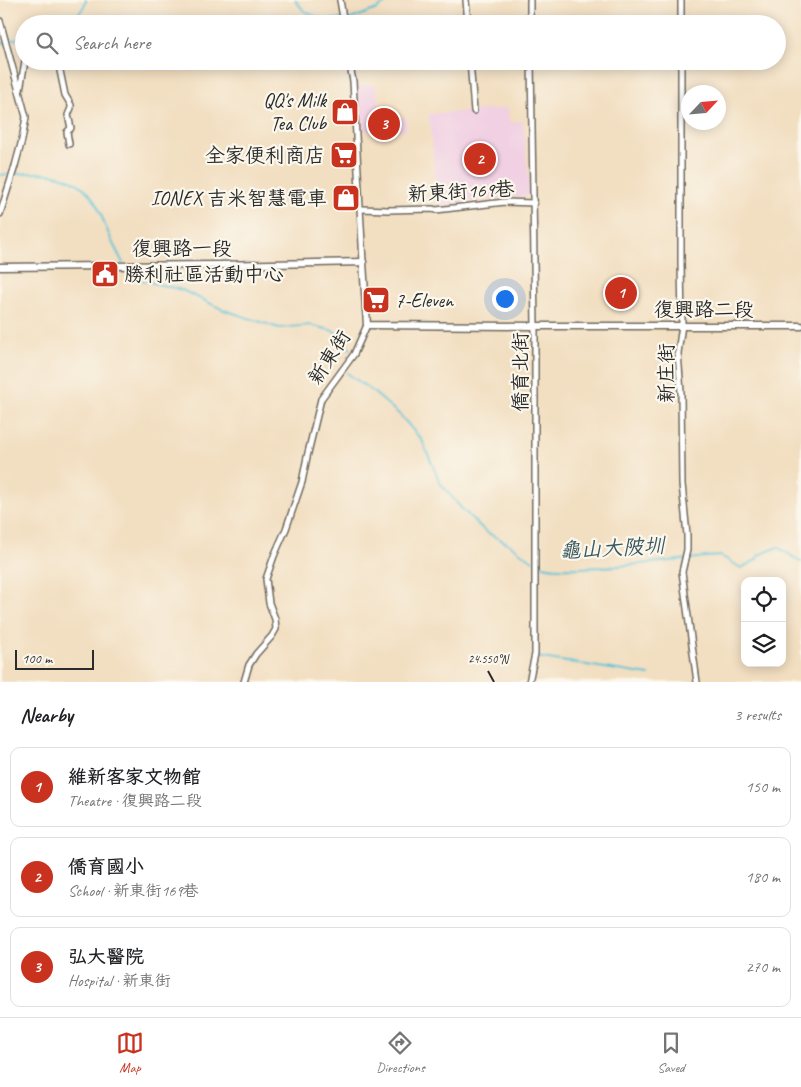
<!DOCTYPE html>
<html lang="en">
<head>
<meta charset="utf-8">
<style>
	:root { --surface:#fff; --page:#f6f6f6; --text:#202124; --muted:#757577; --line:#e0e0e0; --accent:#c8321e }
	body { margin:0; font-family:Caveat,"LXGW WenKai TC",sans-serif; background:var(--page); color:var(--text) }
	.controls { position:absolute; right:15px; bottom:15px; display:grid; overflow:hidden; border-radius:10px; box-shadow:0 2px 12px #0003 }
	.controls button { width:45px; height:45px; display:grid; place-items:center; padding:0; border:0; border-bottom:1px solid var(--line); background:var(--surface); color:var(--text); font:25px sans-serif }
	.compass { position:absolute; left:681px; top:85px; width:45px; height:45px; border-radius:50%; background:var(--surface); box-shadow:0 2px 12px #0003; rotate:64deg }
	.scale { position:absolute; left:15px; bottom:12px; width:79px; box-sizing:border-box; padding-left:5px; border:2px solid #2b2b2b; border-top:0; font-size:14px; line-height:18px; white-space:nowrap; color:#2b2b2b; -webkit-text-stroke:4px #fbf7ec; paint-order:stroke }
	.you { position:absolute; left:504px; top:298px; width:18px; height:18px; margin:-12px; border:4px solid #fff; border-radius:50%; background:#1a73e8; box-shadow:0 0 0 8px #1a73e833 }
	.badge { display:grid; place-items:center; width:32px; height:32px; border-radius:50%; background:var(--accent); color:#fff; font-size:16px; font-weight:700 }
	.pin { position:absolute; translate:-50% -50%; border:2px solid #fff; box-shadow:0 1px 5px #0006 }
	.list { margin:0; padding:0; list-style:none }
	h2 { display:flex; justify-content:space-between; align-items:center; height:65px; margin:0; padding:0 20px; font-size:21px }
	h2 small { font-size:16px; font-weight:400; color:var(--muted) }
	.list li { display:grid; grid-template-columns:32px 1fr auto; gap:15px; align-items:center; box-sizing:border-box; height:80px; margin:0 10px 10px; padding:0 10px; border:1px solid var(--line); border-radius:10px }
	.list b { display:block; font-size:19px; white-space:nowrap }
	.list p { margin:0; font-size:16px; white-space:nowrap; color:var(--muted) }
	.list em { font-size:16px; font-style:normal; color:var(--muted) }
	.icon { flex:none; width:28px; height:28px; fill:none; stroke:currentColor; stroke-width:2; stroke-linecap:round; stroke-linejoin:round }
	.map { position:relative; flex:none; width:801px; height:682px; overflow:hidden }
	.search { position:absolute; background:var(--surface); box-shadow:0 2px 12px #0003; left:15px; right:15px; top:15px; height:55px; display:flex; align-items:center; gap:12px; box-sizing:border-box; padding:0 18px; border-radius:28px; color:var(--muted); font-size:19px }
	.sheet { height:335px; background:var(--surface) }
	nav { display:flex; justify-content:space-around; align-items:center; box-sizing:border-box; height:70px; border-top:1px solid var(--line); background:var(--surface); font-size:14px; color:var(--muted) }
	nav a { display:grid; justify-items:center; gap:2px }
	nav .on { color:var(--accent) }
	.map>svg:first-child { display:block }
	.built { fill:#f1d0e3 }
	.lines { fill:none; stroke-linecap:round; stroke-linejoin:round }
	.stream { stroke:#5ac2d7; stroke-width:2 }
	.minor-casing { stroke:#716a5f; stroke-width:8 }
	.tertiary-casing { stroke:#716a5f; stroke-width:9 }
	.minor { stroke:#fff; stroke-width:5 }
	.tertiary { stroke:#fff; stroke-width:6 }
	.ticks { fill:none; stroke:#2b2b2b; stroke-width:2 }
	.labels { text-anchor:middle; stroke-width:4.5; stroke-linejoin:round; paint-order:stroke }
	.poi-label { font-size:20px; fill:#2b2b2b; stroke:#fbf7ec; text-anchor:end }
	.street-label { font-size:20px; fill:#2b2b2b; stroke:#fbf7ec }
	.water-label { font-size:21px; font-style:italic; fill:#39585f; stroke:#fbf7ec }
	.ticks-label { font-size:12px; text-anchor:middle; fill:#2b2b2b; stroke:#fbf7ec; stroke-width:4.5; stroke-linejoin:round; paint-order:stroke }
</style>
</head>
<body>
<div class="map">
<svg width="801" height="682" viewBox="0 0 801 682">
	<rect width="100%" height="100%" fill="#fbf7ec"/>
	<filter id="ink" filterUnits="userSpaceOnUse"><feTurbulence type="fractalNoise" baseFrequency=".02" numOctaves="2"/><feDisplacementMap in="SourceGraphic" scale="10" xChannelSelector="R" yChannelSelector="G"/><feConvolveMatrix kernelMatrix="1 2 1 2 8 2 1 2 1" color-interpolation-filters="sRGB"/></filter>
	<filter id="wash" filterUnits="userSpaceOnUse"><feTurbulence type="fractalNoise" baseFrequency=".0096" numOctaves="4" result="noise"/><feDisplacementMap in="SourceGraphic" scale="20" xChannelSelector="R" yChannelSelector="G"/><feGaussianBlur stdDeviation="1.12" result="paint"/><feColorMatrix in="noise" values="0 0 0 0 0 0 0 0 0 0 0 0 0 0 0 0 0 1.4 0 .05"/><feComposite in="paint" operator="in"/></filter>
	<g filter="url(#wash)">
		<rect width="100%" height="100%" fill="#f2dec0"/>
		<g class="built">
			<polygon points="375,84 382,117 405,116 407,130 363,131 355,86"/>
			<polygon points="508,108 509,122 523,121 530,195 438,206 429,114"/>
		</g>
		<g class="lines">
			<g class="stream">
				<polyline points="295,0 304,11 322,19 351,19 377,9 390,0"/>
				<path d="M 63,24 C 74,18 83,13 86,0"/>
				<polyline points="0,44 19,38 24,39"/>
				<path d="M 15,174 C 44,171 76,173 94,200 C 100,209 103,222 108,232 C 112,243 118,253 123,263"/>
				<polyline points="0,175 10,174"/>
				<polyline points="126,267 129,273 137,279 182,290 224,310 279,328 310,325 334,331 339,336 346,346 351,349"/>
				<polyline points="347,373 372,391 399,414 422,440 440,483 462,509 486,532 509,544 533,561"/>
				<path d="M 537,563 C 550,570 566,568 579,568 C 622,567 664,562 706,557 L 721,556 L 741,568 L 756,560 L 759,555 L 778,547 L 801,562"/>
				<polyline points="536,657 649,675"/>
			</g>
		</g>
	</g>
	<g filter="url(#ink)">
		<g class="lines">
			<defs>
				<g id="minor">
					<polyline points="340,0 344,24"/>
					<polyline points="466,0 468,24"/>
					<polyline points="681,0 681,24"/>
					<polyline points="0,21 26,117 22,140 15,166 0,214"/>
					<polyline points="530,24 530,0"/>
					<polyline points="58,61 65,95 71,105 71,108 68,115 71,128 67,132 69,144"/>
					<polyline points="349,61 353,81 363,262"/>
					<polyline points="470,61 474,111"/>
					<polyline points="681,61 681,262 682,325 678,353 681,392 682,484 687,535 687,550 682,572 697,682"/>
					<polyline points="20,90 25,61"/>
					<polyline points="361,209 388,210 433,209 436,210 505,202 534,203"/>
					<polyline points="244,682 249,665 256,654 272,636 276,629 275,619 269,603 266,579 274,556 286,529 302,482 307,457 321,399 354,354 367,325"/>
					<polyline points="529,682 535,654 535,326 531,61"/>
				</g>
				<polyline id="tertiary" points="0,267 218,265 363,262 367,325 535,326 801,326"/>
			</defs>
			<use href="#minor" class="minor-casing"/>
			<use href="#tertiary" class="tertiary-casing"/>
			<use href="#minor" class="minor"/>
			<use href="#tertiary" class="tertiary"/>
		</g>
	</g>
	<path class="ticks" d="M 488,671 L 494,682"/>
	<defs>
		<symbol id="shop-square" viewBox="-11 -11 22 22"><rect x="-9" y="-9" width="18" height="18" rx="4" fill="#c8321e" stroke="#fbf7ec"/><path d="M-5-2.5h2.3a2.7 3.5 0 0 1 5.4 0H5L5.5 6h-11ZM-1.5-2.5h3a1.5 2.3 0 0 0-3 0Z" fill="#fff"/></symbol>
		<symbol id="supermarket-square" viewBox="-11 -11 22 22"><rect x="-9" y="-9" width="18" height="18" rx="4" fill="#c8321e" stroke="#fbf7ec"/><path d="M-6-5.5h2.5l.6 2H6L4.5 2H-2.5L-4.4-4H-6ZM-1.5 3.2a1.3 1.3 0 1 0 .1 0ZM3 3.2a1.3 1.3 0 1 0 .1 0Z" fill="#fff"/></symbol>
		<symbol id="civic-square" viewBox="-11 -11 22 22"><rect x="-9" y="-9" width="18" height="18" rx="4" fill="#c8321e" stroke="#fbf7ec"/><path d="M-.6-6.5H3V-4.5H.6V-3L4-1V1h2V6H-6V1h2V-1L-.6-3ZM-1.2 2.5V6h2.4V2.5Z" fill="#fff"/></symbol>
	</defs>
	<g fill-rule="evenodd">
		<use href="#shop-square" x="329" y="96" width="32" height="32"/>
		<use href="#supermarket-square" x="328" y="139" width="32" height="32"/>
		<use href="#shop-square" x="330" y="182" width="32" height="32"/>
		<use href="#civic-square" x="89" y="258" width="32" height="32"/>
		<use href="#supermarket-square" x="360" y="284" width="32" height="32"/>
	</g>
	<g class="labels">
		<g class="poi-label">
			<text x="326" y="107">QQ's Milk<tspan x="326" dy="23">Tea Club</tspan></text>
			<text x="325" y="162">全家便利商店</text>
			<text x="327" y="205">IONEX 吉米智慧電車</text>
			<text x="124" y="281" text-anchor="start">勝利社區活動中心</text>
			<text x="395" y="307" text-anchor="start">7-Eleven</text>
		</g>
		<g class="street-label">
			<text transform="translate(461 191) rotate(-3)" y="7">新東街169巷</text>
			<text x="182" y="255">復興路一段</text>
			<text x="704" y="316">復興路二段</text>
			<text transform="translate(329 357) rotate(-57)" y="7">新東街</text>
			<text transform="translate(520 372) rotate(-90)" y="7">僑育北街</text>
			<text transform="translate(666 373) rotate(-90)" y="7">新庄街</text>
		</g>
		<g class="water-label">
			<text transform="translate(612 548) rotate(-3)" y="7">龜山大陂圳</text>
		</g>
	</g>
	<g class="ticks-label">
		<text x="488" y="663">24.550°N</text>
	</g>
</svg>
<div class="controls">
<button><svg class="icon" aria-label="locate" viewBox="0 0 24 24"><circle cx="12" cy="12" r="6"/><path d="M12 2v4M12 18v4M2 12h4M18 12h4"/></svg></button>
<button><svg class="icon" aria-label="layers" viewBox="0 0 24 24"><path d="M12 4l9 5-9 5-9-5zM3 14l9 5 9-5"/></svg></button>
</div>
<svg class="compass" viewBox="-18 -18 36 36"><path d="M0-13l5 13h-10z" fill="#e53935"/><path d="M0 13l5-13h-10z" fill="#757577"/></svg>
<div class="scale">100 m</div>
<div class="you"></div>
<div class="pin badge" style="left:621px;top:293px">1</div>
<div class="pin badge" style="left:480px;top:159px">2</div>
<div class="pin badge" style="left:384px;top:124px">3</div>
<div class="search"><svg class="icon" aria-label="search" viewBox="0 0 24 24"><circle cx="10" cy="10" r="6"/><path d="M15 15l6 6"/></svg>Search here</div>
</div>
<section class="sheet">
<h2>Nearby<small>3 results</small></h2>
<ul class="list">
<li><span class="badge">1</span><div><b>維新客家文物館</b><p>Theatre · 復興路二段</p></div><em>150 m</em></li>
<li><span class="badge">2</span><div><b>僑育國小</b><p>School · 新東街169巷</p></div><em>180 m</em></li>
<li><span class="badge">3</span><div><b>弘大醫院</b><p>Hospital · 新東街</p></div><em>270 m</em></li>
</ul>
</section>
<nav>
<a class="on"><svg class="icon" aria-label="map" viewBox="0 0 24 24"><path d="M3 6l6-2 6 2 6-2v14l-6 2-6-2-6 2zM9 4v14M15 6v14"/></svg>Map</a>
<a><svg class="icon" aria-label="directions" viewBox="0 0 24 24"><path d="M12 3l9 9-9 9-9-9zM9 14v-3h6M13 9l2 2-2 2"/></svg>Directions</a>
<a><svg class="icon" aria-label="saved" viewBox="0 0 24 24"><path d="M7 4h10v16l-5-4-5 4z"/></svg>Saved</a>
</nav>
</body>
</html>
